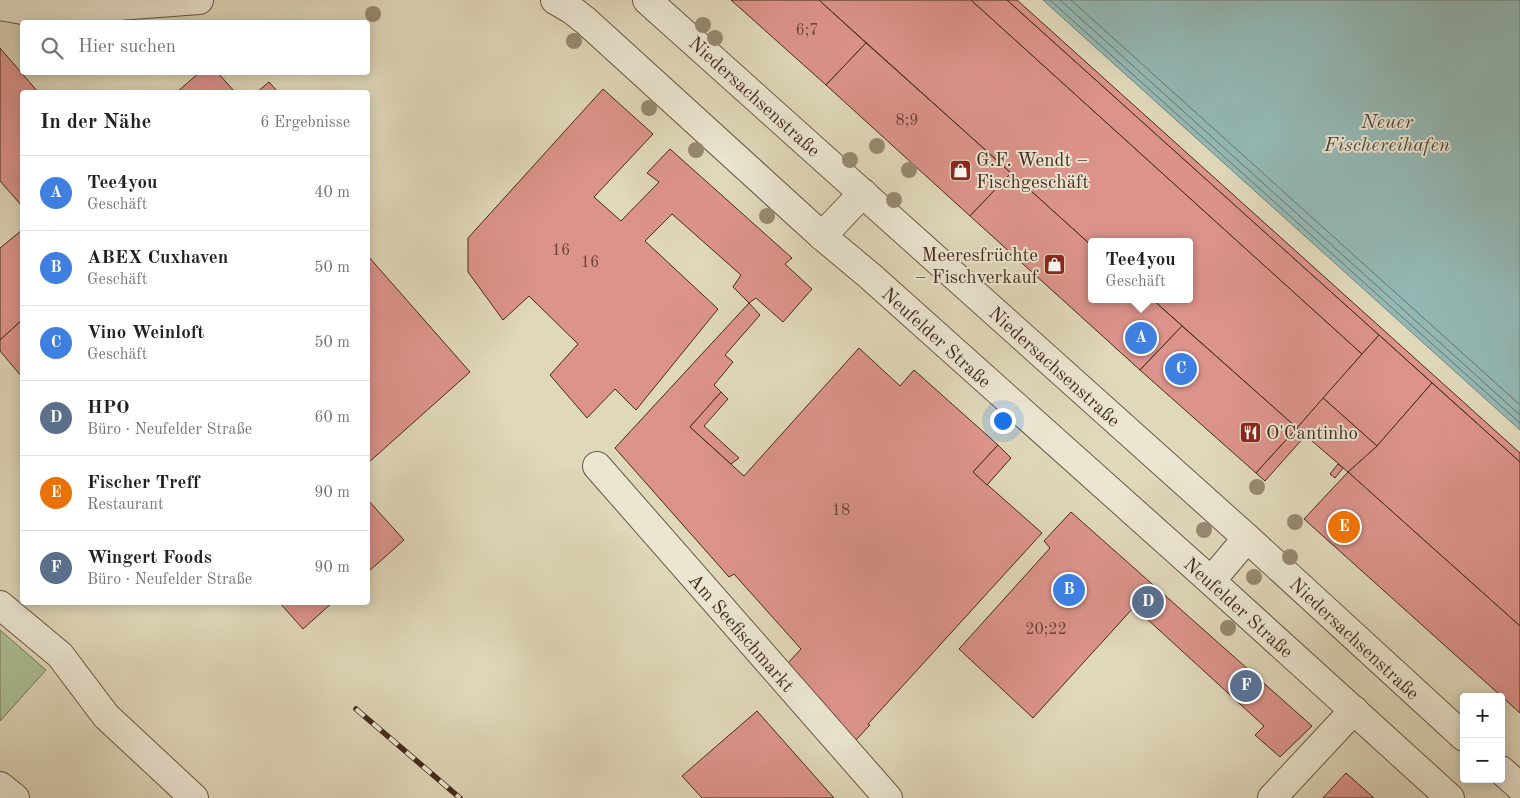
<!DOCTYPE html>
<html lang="de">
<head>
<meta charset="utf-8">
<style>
	:root { --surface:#fff; --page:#f2f2f2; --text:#202124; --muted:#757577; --line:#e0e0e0; --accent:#0b8043 }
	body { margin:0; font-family:"Old Standard TT",serif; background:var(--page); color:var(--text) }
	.controls { position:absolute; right:15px; bottom:15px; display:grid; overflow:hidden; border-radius:5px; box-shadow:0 2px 12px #0003 }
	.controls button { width:45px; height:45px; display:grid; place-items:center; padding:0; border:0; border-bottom:1px solid var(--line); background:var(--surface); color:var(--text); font:25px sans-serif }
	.you { position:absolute; left:1002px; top:420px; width:18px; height:18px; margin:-12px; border:4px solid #fff; border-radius:50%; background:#1a73e8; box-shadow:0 0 0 8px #1a73e833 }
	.badge { display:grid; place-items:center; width:32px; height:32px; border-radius:50%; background:var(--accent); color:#fff; font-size:16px; font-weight:700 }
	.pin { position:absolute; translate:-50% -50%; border:2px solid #fff; box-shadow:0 1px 5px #0006 }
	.popup { position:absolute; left:1088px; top:238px; width:105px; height:65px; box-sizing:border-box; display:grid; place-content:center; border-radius:5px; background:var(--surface); filter:drop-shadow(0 1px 4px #0005); font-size:16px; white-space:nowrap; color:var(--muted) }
	.popup b { font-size:19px; color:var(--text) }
	.popup::after { content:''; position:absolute; left:50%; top:100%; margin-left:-10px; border:10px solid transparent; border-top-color:var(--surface) }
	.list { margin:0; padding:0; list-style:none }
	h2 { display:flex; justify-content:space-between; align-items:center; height:65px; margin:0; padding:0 20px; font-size:21px }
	h2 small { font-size:16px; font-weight:400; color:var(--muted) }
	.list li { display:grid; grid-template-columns:32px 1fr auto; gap:15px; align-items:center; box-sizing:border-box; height:75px; padding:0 20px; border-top:1px solid var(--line) }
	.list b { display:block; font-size:19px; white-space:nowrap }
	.list p { margin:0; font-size:16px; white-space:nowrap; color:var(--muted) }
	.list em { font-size:16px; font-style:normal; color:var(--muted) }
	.icon { flex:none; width:28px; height:28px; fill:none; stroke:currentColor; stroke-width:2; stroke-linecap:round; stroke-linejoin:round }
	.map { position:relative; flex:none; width:1520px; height:798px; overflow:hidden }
	.search { position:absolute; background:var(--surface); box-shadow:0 2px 12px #0003; left:20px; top:20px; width:350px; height:55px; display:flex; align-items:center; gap:12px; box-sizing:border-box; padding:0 18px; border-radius:5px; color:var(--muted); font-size:19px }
	.panel { position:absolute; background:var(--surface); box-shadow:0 2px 12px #0003; left:20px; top:90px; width:350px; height:515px; border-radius:5px }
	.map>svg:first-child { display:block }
	.green { fill:#acc095; stroke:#787559 }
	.water { fill:#94b9b5; stroke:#748078 }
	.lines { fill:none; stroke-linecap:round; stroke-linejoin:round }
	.shore { stroke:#6c7269; stroke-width:1 }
	.building { fill:#dc938b; stroke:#452a1d }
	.minor-casing { stroke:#6c5644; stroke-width:30 }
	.minor { stroke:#ebe6d2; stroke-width:28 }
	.rail-casing { stroke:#452a1d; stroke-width:5.5 }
	.rail { stroke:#ebe6d2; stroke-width:4; stroke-dasharray:11; stroke-linecap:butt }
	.tree { fill:#968971 }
	.labels { text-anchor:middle; stroke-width:4; stroke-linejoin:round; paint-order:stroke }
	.number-label { font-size:16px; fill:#6b4438 }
	.street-label { font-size:19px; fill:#452a1d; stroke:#ebe6d2 }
	.poi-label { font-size:19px; fill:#452a1d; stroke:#ebe6d2; text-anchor:start }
	.water-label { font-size:20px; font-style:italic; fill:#55473b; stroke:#ebe6d2 }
</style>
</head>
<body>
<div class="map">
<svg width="1520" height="798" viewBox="0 0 1520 798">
	<rect width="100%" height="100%" fill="#e0d8ba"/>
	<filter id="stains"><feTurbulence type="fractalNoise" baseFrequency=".004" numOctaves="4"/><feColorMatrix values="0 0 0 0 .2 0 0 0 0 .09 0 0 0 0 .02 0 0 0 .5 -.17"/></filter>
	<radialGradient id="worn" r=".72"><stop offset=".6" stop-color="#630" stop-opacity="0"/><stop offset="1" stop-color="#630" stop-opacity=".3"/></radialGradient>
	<polygon class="green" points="0,630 46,670 0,721"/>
	<polygon class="water" points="1043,0 1520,0 1520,430"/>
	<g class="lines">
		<g class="shore">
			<polyline points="1050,0 1520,423"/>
			<polyline points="1060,0 1520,415"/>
			<polyline points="1071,0 1520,405"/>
		</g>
	</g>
	<g class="building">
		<polygon points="731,0 819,0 866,43 826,85"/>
		<polygon points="819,0 971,0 1362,354 1297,428 1152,299 1190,299 1190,242 1092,242 1092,246"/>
		<polygon points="971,0 1007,0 1379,335 1362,354"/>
		<polygon points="1007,0 1017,0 1520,453 1520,462"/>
		<polygon points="866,43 1011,173 970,216 826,85"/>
		<polygon points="0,48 38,92 22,92 22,206 0,181"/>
		<polygon points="200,72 217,72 235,92 177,92"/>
		<polygon points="269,82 278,92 257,92"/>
		<polygon points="603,89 653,134 594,197 621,221 659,182 647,173 670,149 792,258 785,264 812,289 783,322 756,298 749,303 733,287 741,275 672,214 645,241 718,309 636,410 615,389 587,418 550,375 578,344 529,296 503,320 468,272 468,238"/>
		<polygon points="1011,173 1092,246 1092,299 1152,299 1182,326 1140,370 970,216"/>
		<polygon points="22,230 22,320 0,340 0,248"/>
		<polygon points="368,256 470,372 368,463"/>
		<polygon points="749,303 760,315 725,355 733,362 714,385 721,392 690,427 744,476 859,348 900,386 914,370 998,445 973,472 1042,533 868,724 870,725 856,740 786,665 801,649 734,574 729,577 615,448"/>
		<polygon points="22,320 22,377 0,351 0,340"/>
		<polygon points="1182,326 1297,428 1256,473 1140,370"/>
		<polygon points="1379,335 1432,383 1377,446 1323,398"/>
		<polygon points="1432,383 1520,462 1520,626 1348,472 1377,446"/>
		<polygon points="721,392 728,399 704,426 739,458 731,464 690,427"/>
		<polygon points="1323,398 1377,446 1348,472 1297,428"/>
		<polygon points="1297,428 1305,436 1265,481 1256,473"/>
		<polygon points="998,445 1011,458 987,485 973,472"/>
		<polygon points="1338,464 1343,468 1335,478 1330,474"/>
		<polygon points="1348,472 1520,626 1520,713 1304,519"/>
		<polygon points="368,500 404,540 368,572"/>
		<polygon points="1071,512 1312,726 1280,757 1255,735 1264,726 1134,607 1033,718 959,649 1050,548 1044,541"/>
		<polygon points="279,602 333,602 303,629"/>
		<polygon points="757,711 834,798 702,798 682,776"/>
		<polygon points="1346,773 1374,798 1323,798"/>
	</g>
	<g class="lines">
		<defs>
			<g id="minor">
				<polyline points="555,0 572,10 586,21 822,236 870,276 1211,581 1450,798"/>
				<polyline points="647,0 1247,538 1464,737"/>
				<polyline points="0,6 28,11 50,11 199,0"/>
				<polyline points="822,236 863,193"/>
				<polyline points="597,466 888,798"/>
				<polyline points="1211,581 1247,538"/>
				<polyline points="0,605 60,655 106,716 194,798"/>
				<polyline points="1501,770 1520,787"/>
				<polyline points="0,786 15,798"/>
				<polyline points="1272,798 1354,710"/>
			</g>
		</defs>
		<use href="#minor" class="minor-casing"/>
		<use href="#minor" class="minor"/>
		<defs>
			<polyline id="rail" points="356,709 460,798"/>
		</defs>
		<use href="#rail" class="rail-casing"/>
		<use href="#rail" class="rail"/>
	</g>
	<g class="tree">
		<circle cx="373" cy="14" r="8"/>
		<circle cx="703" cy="25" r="8"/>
		<circle cx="715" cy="38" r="8"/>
		<circle cx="574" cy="41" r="8"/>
		<circle cx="649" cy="108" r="8"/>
		<circle cx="877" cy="146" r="8"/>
		<circle cx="696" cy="150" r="8"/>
		<circle cx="850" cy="160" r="8"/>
		<circle cx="909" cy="170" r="8"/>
		<circle cx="894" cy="200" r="8"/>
		<circle cx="767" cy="216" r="8"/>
		<circle cx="1257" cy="487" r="8"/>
		<circle cx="1295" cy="522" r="8"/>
		<circle cx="1204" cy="530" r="8"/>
		<circle cx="1290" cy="557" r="8"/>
		<circle cx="1254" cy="577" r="8"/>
		<circle cx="1228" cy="628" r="8"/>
	</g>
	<defs>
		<symbol id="shop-square" viewBox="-11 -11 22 22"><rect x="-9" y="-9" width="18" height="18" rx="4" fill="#8f2418" stroke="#ebe6d2"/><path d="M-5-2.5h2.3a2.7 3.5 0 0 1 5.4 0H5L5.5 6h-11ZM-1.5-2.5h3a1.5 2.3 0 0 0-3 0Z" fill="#fff"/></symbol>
		<symbol id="restaurant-square" viewBox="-11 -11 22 22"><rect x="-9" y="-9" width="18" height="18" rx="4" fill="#8f2418" stroke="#ebe6d2"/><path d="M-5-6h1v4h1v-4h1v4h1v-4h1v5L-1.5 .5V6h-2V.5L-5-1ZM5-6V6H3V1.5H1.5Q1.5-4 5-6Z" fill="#fff"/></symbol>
	</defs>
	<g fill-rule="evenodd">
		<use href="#shop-square" x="948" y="158" width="25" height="25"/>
		<use href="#shop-square" x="1042" y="252" width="25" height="25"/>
		<use href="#restaurant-square" x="1238" y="420" width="25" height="25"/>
	</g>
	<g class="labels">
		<g class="number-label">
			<text x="807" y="35">6;7</text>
			<text x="907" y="125">8;9</text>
			<text x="561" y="255">16</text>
			<text x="590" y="267">16</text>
			<text x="841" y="515">18</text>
			<text x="1046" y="634">20;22</text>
		</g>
		<g class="street-label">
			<text transform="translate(755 96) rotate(42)" y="7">Niedersachsenstraße</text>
			<text transform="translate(937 337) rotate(42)" y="7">Neufelder Straße</text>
			<text transform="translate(1055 366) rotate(42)" y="7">Niedersachsenstraße</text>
			<text transform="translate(1239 607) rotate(42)" y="7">Neufelder Straße</text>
			<text transform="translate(742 632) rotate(49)" y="7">Am Seefischmarkt</text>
			<text transform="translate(1355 638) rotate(43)" y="7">Niedersachsenstraße</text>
		</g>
		<g class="poi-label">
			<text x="976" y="166">G.F. Wendt –<tspan x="976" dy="22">Fischgeschäft</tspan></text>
			<text x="1038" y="261" text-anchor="end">Meeresfrüchte<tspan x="1038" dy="22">– Fischverkauf</tspan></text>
			<text x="1266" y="439">O'Cantinho</text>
		</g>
		<g class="water-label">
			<text x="1387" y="128">Neuer<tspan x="1387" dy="23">Fischereihafen</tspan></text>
		</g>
	</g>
	<rect width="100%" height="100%" filter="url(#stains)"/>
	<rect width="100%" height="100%" fill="url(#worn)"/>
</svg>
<div class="controls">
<button>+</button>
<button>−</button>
</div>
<div class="you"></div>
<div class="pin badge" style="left:1141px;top:338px;background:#3f7fe0">A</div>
<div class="popup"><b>Tee4you</b>Geschäft</div>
<div class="pin badge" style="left:1069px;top:590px;background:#3f7fe0">B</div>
<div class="pin badge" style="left:1181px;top:369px;background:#3f7fe0">C</div>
<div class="pin badge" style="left:1148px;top:602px;background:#5c6f8a">D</div>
<div class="pin badge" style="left:1344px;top:527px;background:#e8710a">E</div>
<div class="pin badge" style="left:1246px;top:686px;background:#5c6f8a">F</div>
<div class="search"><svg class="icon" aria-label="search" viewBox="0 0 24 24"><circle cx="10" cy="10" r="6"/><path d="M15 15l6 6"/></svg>Hier suchen</div>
<section class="panel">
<h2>In der Nähe<small>6 Ergebnisse</small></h2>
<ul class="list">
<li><span class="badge" style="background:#3f7fe0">A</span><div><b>Tee4you</b><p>Geschäft</p></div><em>40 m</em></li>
<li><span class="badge" style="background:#3f7fe0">B</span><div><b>ABEX Cuxhaven</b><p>Geschäft</p></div><em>50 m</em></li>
<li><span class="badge" style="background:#3f7fe0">C</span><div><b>Vino Weinloft</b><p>Geschäft</p></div><em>50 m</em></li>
<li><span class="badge" style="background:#5c6f8a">D</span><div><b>HPO</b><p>Büro · Neufelder Straße</p></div><em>60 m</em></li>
<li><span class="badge" style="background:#e8710a">E</span><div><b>Fischer Treff</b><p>Restaurant</p></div><em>90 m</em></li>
<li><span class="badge" style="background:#5c6f8a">F</span><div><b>Wingert Foods</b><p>Büro · Neufelder Straße</p></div><em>90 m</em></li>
</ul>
</section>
</div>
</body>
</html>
